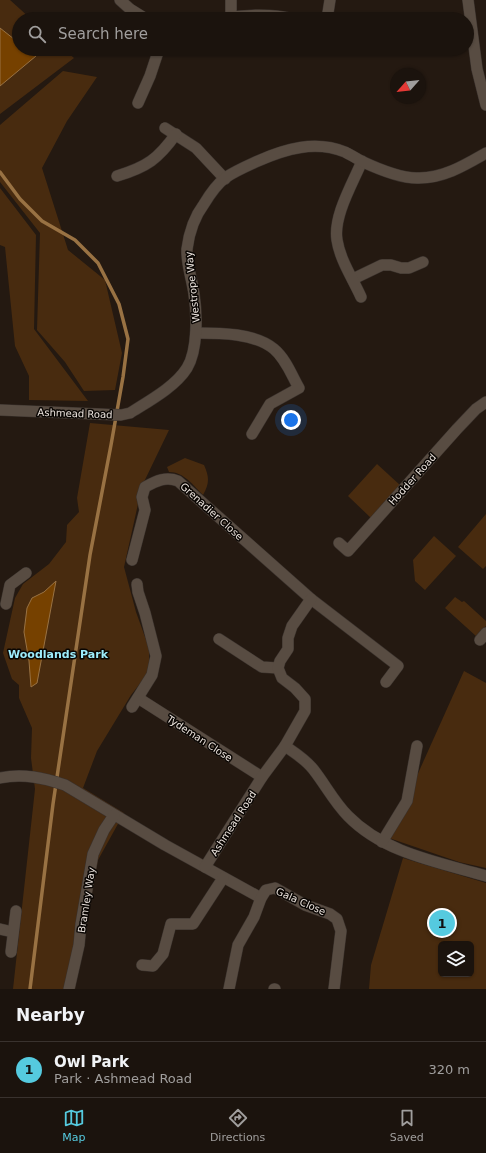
<!DOCTYPE html>
<html lang="en">
<head>
<meta charset="utf-8">
<style>
	:root { --surface:#1b130d; --page:#28201b; --text:#f1f3f6; --muted:#a09e9d; --line:#39322e; --accent:#55cadf }
	body { margin:0; font-family:"DejaVu Sans",sans-serif; background:var(--page); color:var(--text) }
	.controls { position:absolute; right:12px; bottom:12px; display:grid; overflow:hidden; border-radius:6px; box-shadow:0 1px 3px #0004 }
	.controls button { width:36px; height:36px; display:grid; place-items:center; padding:0; border:0; border-bottom:1px solid var(--line); background:var(--surface); color:var(--text); font:20px sans-serif }
	.compass { position:absolute; left:390px; top:68px; width:36px; height:36px; border-radius:50%; background:var(--surface); box-shadow:0 1px 3px #0004; rotate:243deg }
	.you { position:absolute; left:291px; top:420px; width:14px; height:14px; margin:-10px; border:3px solid #fff; border-radius:50%; background:#1a73e8; box-shadow:0 0 0 6px #1a73e833 }
	.badge { display:grid; place-items:center; width:26px; height:26px; border-radius:50%; background:var(--accent); color:#111; font-size:13px; font-weight:700 }
	.pin { position:absolute; translate:-50% -50%; border:2px solid #fff; box-shadow:0 1px 4px #0006 }
	.list { margin:0; padding:0; list-style:none }
	h2 { display:flex; justify-content:space-between; align-items:center; height:52px; margin:0; padding:0 16px; font-size:17px }
	h2 small { font-size:13px; font-weight:400; color:var(--muted) }
	.list li { display:grid; grid-template-columns:26px 1fr auto; gap:12px; align-items:center; box-sizing:border-box; height:56px; padding:0 16px; border-top:1px solid var(--line) }
	.list b { display:block; font-size:15px; white-space:nowrap }
	.list p { margin:0; font-size:13px; white-space:nowrap; color:var(--muted) }
	.list em { font-size:13px; font-style:normal; color:var(--muted) }
	.icon { flex:none; width:22px; height:22px; fill:none; stroke:currentColor; stroke-width:2; stroke-linecap:round; stroke-linejoin:round }
	.map { position:relative; flex:none; width:486px; height:989px; overflow:hidden }
	.search { position:absolute; background:var(--surface); box-shadow:0 1px 3px #0004; left:12px; right:12px; top:12px; height:44px; display:flex; align-items:center; gap:10px; box-sizing:border-box; padding:0 14px; border-radius:22px; color:var(--muted); font-size:15px }
	.sheet { height:108px; background:var(--surface) }
	nav { display:flex; justify-content:space-around; align-items:center; box-sizing:border-box; height:56px; border-top:1px solid var(--line); background:var(--surface); font-size:11px; color:var(--muted) }
	nav a { display:grid; justify-items:center; gap:2px }
	nav .on { color:var(--accent) }
	.map>svg:first-child { display:block }
	.green { fill:#482b0f; fill-rule:evenodd }
	.water { fill:#764100; stroke:#997243 }
	.lines { fill:none; stroke-linecap:round; stroke-linejoin:round }
	.stream { stroke:#997243; stroke-width:3.5 }
	.minor-casing { stroke:#3a322d; stroke-width:12 }
	.minor { stroke:#584c42; stroke-width:11 }
	.labels { text-anchor:middle; stroke-width:3; stroke-linejoin:round; paint-order:stroke }
	.street-label { font-size:10px; fill:#ece4de; stroke:#0a0603 }
	.neighbourhood-label { font-size:11px; font-weight:bold; fill:#9decfb; stroke:#0a0603 }
</style>
</head>
<body>
<div class="map">
<svg width="486" height="989" viewBox="0 0 486 989">
	<rect width="100%" height="100%" fill="#241911"/>
	<g class="green">
		<polygon points="0,0 10,0 31,19 19,19 19,49 64,49 74,58 0,114"/>
		<polygon points="63,71 97,77 67,121 42,168 68,250 105,280 122,353 115,390 84,391 65,362 37,330 40,233 0,182 0,125"/>
		<polygon points="0,188 36,235 34,329 88,401 29,400 29,376 15,346 5,247 0,245"/>
		<polygon points="90,423 169,430 142,486 124,567 136,612 149,648 149,672 131,695 97,751 83,788 124,813 98,860 75,989 13,989 35,789 31,758 32,728 19,698 19,685 12,679 3,653 15,598 23,584 49,564 66,542 67,525 79,512 77,498"/>
		<path d="M 185,458 L 204,465 C 209,476 210,483 203,495 C 193,485 184,472 169,472 L 167,467 Z"/>
		<polygon points="377,464 401,486 371,518 348,496"/>
		<polygon points="486,514 486,566 483,569 458,547"/>
		<polygon points="434,536 456,556 425,590 415,581 413,560"/>
		<polygon points="455,597 462,602 464,601 486,621 486,626 476,636 445,608"/>
		<polygon points="464,671 486,683 486,868 459,862 389,838"/>
		<path d="M 403,858 L 486,883 L 486,989 L 369,989 L 371,965 ZM 441,944 L 471,944 L 471,974 L 441,974 Z"/>
	</g>
	<g class="water">
		<polygon points="0,28 19,43 19,49 27,49 36,56 0,86"/>
		<polygon points="56,581 37,683 31,687 29,661 24,632 27,608 32,598 44,592"/>
	</g>
	<g class="lines">
		<polyline class="stream" points="0,172 20,199 42,221 75,240 98,263 119,304 128,339 123,377 111,445 90,555 53,804 30,989"/>
		<defs>
			<g id="minor">
				<polyline points="120,0 130,9 146,19"/>
				<polyline points="231,0 231,17"/>
				<polyline points="468,0 477,69 486,105"/>
				<path d="M 217,19 C 240,15 271,13 293,19"/>
				<polyline points="327,19 330,0"/>
				<polyline points="138,103 150,76 159,49"/>
				<polyline points="165,128 196,148 225,179"/>
				<path d="M 117,176 C 147,167 158,159 176,134"/>
				<polyline points="353,279 382,265 391,265 401,268 409,268 423,262"/>
				<path d="M 361,297 C 353,279 340,260 337,240 C 333,216 353,183 362,161"/>
				<path d="M 196,333 C 220,333 255,333 274,349 C 286,359 292,376 299,388 L 270,404 L 252,434"/>
				<path d="M 0,410 L 121,415 L 130,413 C 149,401 175,387 187,368 C 198,350 197,314 194,294 C 192,279 186,263 187,249 C 189,233 195,216 204,204 C 210,194 216,185 225,178 C 235,171 247,166 258,161 C 285,149 315,140 345,152 C 351,155 356,158 361,161 C 376,168 402,179 419,178 C 444,178 465,165 486,153"/>
				<polyline points="339,543 348,551 457,429 476,409 486,402"/>
				<path d="M 132,560 L 145,510 L 142,497 L 145,487 C 156,481 166,476 178,481 L 311,599 L 398,666 L 386,682"/>
				<polyline points="6,604 10,585 26,573"/>
				<polyline points="219,639 262,667 278,668"/>
				<polyline points="480,640 486,633"/>
				<polyline points="138,698 262,777"/>
				<polyline points="132,707 152,675 156,656 145,613 138,592 137,584"/>
				<path d="M 285,746 C 295,753 305,759 313,769 C 325,784 334,802 348,816 C 384,853 438,862 486,876"/>
				<path d="M 0,778 C 23,773 44,778 65,785 L 165,845 L 261,898"/>
				<polyline points="382,842 407,801 417,746"/>
				<polyline points="205,867 262,777 285,746 305,711 305,699 295,688 282,678 278,668 280,661 288,649 288,638 292,626 311,599"/>
				<polyline points="0,929 13,932"/>
				<polyline points="11,952 16,911"/>
				<polyline points="142,965 153,966 163,954 171,924 193,924 223,878"/>
				<polyline points="69,989 79,945 81,924 93,854 104,830 114,815"/>
				<polyline points="229,989 238,945 254,917 261,898 266,890 275,888 305,905 330,914 337,919 341,931 334,989"/>
				<polyline points="274,989 275,989"/>
			</g>
		</defs>
		<use href="#minor" class="minor-casing"/>
		<use href="#minor" class="minor"/>
	</g>
	<g class="labels">
		<g class="street-label">
			<text transform="translate(192 287) rotate(-96)" y="4">Westrope Way</text>
			<text transform="translate(75 413) rotate(2)" y="4">Ashmead Road</text>
			<text transform="translate(412 479) rotate(-48)" y="4">Hodder Road</text>
			<text transform="translate(212 511) rotate(42)" y="4">Grenadier Close</text>
			<text transform="translate(200 738) rotate(33)" y="4">Tydeman Close</text>
			<text transform="translate(233 823) rotate(-57)" y="4">Ashmead Road</text>
			<text transform="translate(86 900) rotate(-81)" y="4">Bramley Way</text>
			<text transform="translate(301 901) rotate(24)" y="4">Gala Close</text>
		</g>
		<g class="neighbourhood-label">
			<text x="58" y="658">Woodlands Park</text>
		</g>
	</g>
</svg>
<div class="controls">
<button><svg class="icon" aria-label="layers" viewBox="0 0 24 24"><path d="M12 4l9 5-9 5-9-5zM3 14l9 5 9-5"/></svg></button>
</div>
<svg class="compass" viewBox="-18 -18 36 36"><path d="M0-13l5 13h-10z" fill="#e53935"/><path d="M0 13l5-13h-10z" fill="#a09e9d"/></svg>
<div class="you"></div>
<div class="pin badge" style="left:442px;top:923px">1</div>
<div class="search"><svg class="icon" aria-label="search" viewBox="0 0 24 24"><circle cx="10" cy="10" r="6"/><path d="M15 15l6 6"/></svg>Search here</div>
</div>
<section class="sheet">
<h2>Nearby<small></small></h2>
<ul class="list">
<li><span class="badge">1</span><div><b>Owl Park</b><p>Park · Ashmead Road</p></div><em>320 m</em></li>
</ul>
</section>
<nav>
<a class="on"><svg class="icon" aria-label="map" viewBox="0 0 24 24"><path d="M3 6l6-2 6 2 6-2v14l-6 2-6-2-6 2zM9 4v14M15 6v14"/></svg>Map</a>
<a><svg class="icon" aria-label="directions" viewBox="0 0 24 24"><path d="M12 3l9 9-9 9-9-9zM9 14v-3h6M13 9l2 2-2 2"/></svg>Directions</a>
<a><svg class="icon" aria-label="saved" viewBox="0 0 24 24"><path d="M7 4h10v16l-5-4-5 4z"/></svg>Saved</a>
</nav>
</body>
</html>
